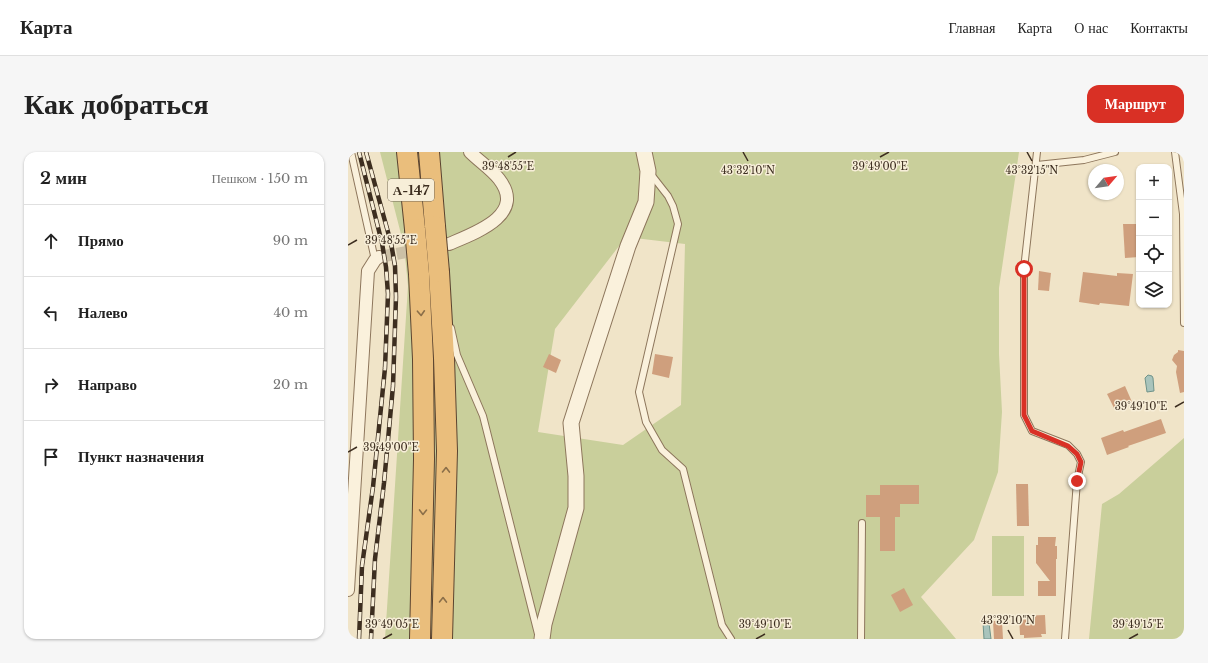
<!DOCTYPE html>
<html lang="ru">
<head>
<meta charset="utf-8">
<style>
	:root { --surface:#fff; --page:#f6f6f6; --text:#222; --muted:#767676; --line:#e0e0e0; --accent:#d93025 }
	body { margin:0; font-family:"Libre Baskerville",serif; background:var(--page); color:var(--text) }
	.controls { position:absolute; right:12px; top:12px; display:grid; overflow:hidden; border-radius:8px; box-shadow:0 1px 3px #0004 }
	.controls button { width:36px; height:36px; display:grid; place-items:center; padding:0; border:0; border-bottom:1px solid var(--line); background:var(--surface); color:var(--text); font:20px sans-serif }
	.compass { position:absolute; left:740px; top:12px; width:36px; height:36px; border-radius:50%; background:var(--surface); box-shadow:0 1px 3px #0004; rotate:61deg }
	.stop { position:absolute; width:12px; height:12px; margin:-9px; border:3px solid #d93025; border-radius:50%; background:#fff }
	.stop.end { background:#d93025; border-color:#fff; box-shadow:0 1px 4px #0008 }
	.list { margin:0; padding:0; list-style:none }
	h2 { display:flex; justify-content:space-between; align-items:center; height:52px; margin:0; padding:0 16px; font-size:17px }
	h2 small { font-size:13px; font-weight:400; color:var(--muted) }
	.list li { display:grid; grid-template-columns:26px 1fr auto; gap:12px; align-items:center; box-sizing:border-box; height:72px; padding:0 16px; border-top:1px solid var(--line) }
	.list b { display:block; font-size:15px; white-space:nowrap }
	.list em { font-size:13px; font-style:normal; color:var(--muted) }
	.icon { flex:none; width:22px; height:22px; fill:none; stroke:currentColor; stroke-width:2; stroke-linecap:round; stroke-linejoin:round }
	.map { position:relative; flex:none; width:836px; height:487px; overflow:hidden; border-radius:12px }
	header { display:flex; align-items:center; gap:24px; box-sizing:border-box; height:56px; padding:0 20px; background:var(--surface); border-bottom:1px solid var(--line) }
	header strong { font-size:19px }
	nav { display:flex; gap:22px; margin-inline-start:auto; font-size:14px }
	.intro { display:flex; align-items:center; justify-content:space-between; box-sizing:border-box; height:96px; padding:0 24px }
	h1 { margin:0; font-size:28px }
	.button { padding:10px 18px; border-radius:12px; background:var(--accent); color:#fff; font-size:14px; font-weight:700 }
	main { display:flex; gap:24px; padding:0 24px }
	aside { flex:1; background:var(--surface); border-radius:12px; box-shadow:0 1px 3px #0004 }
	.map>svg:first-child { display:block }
	.green { fill:#c9cf9b; fill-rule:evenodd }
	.water { fill:#a9c4bc; stroke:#6f938a }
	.building { fill:#cf9f7d }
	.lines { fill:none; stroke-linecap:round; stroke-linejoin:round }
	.minor-tunnel { stroke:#ccc0a6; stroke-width:12; stroke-dasharray:12 6; stroke-linecap:butt }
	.service-casing { stroke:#8d765c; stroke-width:8 }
	.minor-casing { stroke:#8d765c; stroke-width:14 }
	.tertiary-casing { stroke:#8d765c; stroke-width:17 }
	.trunk-casing { stroke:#5b4430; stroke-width:22 }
	.service { stroke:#faf1dc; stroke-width:6 }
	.minor { stroke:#faf1dc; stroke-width:12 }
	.tertiary { stroke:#faf1dc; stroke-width:15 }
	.trunk { stroke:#eabe7c; stroke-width:20 }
	.rail-casing { stroke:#3d2e20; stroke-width:4.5 }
	.rail { stroke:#f7eed8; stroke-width:3; stroke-dasharray:9; stroke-linecap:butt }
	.trunk-bridge-casing { stroke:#5b4430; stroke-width:22; stroke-linecap:butt }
	.trunk-bridge { stroke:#eabe7c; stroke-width:20 }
	.oneway { stroke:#8b6f49 }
	.route { stroke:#d93025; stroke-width:5 }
	.ticks { fill:none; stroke:#3d2e20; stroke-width:1.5 }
	.labels { text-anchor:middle; stroke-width:3; stroke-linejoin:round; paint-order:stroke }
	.shield { fill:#f7eed8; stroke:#756857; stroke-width:1 }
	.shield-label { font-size:13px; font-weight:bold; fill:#3d2e20 }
	.ticks-label { font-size:10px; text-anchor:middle; fill:#3d2e20; stroke:#f7eed8; stroke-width:3; stroke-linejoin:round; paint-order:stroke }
</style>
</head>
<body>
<header>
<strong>Карта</strong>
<nav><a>Главная</a><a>Карта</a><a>О нас</a><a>Контакты</a></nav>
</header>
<div class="intro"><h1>Как добраться</h1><a class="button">Маршрут</a></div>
<main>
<aside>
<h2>2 мин<small>Пешком · 150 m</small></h2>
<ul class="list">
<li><svg class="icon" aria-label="ahead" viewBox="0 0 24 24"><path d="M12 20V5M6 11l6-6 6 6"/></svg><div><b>Прямо</b></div><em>90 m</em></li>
<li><svg class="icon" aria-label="left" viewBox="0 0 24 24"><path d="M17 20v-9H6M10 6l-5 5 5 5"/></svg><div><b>Налево</b></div><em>40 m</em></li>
<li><svg class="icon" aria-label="right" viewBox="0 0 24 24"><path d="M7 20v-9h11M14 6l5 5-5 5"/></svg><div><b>Направо</b></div><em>20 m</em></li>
<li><svg class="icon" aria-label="arrive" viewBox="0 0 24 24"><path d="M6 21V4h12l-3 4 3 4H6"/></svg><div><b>Пункт назначения</b></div></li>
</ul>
</aside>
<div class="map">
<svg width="836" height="487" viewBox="0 0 836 487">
	<rect width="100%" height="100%" fill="#f0e4c8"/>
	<g class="green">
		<path d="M 32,0 L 671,0 L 651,136 L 651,202 L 654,260 L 650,320 L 626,388 L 573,445 L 608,487 L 37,487 L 60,134 L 56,94 ZM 278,85 L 337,92 L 333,253 L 275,293 L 190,280 L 207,177 Z"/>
		<polygon points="836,286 836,487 741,487 754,352 771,342"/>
		<rect x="644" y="384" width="32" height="60"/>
	</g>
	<g class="water">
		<polygon points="800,223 804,224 805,226 806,239 799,240 797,226"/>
		<polygon points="635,471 641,471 643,487 636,487"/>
	</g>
	<g class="building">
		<polygon points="775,72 790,72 791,105 777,106"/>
		<polygon points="691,119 703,121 701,139 690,138"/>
		<polygon points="735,120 769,124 769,121 785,122 781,154 752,151 751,153 731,150"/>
		<polygon points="830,198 836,199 836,240 832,241 828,220 829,214 824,208 826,203 830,200"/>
		<polygon points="201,202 213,208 208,221 195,215"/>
		<polygon points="307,202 325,205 321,226 304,222"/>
		<polygon points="777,234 784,250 767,258 759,242"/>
		<polygon points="813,267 818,281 780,294 781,295 759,303 753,286 775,278 776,280"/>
		<polygon points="668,332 680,332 681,374 669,374"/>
		<polygon points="532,333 571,333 571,352 552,352 552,365 547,365 547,399 532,399 532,365 518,365 518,343 532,343"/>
		<polygon points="690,385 708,385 707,394 709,394 709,407 708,407 708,444 690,444 690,429 702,429 688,411 688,393 690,393"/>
		<polygon points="556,436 565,453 552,460 543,443"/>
		<polygon points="697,463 698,482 693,482 694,485 676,486 676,483 672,483 671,464"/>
		<polygon points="645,469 654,469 655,487 646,487"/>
	</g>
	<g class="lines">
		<polyline class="minor-tunnel" points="31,105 75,97"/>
		<defs>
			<g id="service">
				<polyline points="3,0 27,108"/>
				<polyline points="689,0 676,117 676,263 684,279 720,293 729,302 733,310 729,329 717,487"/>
				<polyline points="827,0 835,62 836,171"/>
				<polyline points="689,13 736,8 767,0"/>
				<polyline points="302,21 320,44 325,54 330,72 291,240 298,270 314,298 335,317 374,473 383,487"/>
				<polyline points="103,176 109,203 135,264 190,482"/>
				<polyline points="513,487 514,371"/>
			</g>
			<g id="minor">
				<path d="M 101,92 C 127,81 179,63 151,27 C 143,17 131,9 122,0"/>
				<polyline points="0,438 20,119 27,108 31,105"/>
			</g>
			<polyline id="tertiary" points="194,487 196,472 228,356 228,324 223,271 280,94 298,50 300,19 296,0"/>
			<g id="trunk">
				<polyline points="59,0 67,77"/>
				<polyline points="81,0 87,74"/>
				<polyline points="91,120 96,206 99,299 94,487"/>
				<polyline points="71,122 75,207 76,307 72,487"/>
			</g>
		</defs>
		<use href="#service" class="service-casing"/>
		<use href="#minor" class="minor-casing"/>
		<use href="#tertiary" class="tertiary-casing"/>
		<use href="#trunk" class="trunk-casing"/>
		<use href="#service" class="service"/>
		<use href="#minor" class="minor"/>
		<use href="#tertiary" class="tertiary"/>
		<use href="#trunk" class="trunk"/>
		<defs>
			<g id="rail">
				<polyline points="18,0 43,91 47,114 48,145 45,234 36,331 27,407 23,487"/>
				<polyline points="11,487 14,414 25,335 37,216 40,142 38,115 34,91 11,0"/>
			</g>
		</defs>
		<use href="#rail" class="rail-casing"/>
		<use href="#rail" class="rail"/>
		<defs>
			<g id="trunk-bridge">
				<polyline points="87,74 91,120"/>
				<polyline points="67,77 71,122"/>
			</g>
		</defs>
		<use href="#trunk-bridge" class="trunk-bridge-casing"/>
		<use href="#trunk-bridge" class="trunk-bridge"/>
	</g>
	<defs><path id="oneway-chevron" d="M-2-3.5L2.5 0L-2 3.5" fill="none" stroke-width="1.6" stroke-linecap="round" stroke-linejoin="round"/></defs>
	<g class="oneway">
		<use href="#oneway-chevron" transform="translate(73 161) rotate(87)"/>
		<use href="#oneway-chevron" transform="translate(98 318) rotate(-89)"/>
		<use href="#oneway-chevron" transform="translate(75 360) rotate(91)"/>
		<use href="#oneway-chevron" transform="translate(95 448) rotate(-89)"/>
	</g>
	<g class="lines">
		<polyline class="route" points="676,117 676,263 684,279 720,294 729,302 733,310 729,329"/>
	</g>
	<path class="ticks" d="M 395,0 L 400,9M 679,0 L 684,9M 160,5 L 168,0M 532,5 L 541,0M 0,93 L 9,88M 827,255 L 836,250M 0,300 L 9,295M 660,478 L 665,487M 35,487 L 44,482M 408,487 L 417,482M 781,487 L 790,482"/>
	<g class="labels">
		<rect class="shield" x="40" y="27" width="46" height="22" rx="3"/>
		<g class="shield-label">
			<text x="63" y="43">А-147</text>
		</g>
	</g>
	<g class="ticks-label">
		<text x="160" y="18">39°48'55"E</text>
		<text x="532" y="18">39°49'00"E</text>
		<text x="400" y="22">43°32'10"N</text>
		<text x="684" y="22">43°32'15"N</text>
		<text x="43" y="92">39°48'55"E</text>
		<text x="793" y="258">39°49'10"E</text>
		<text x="43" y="299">39°49'00"E</text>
		<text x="660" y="472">43°32'10"N</text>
		<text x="44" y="476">39°49'05"E</text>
		<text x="417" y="476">39°49'10"E</text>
		<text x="790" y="476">39°49'15"E</text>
	</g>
</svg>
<div class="controls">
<button>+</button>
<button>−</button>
<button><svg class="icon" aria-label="locate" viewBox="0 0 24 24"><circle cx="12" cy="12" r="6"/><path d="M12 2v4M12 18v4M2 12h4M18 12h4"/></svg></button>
<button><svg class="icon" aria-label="layers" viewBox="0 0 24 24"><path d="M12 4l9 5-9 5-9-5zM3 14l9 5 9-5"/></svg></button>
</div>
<svg class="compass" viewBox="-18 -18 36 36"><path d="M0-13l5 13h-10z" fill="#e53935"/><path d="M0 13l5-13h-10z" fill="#767676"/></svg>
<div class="stop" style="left:676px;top:117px"></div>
<div class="stop end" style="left:729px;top:329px"></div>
</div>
</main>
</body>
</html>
